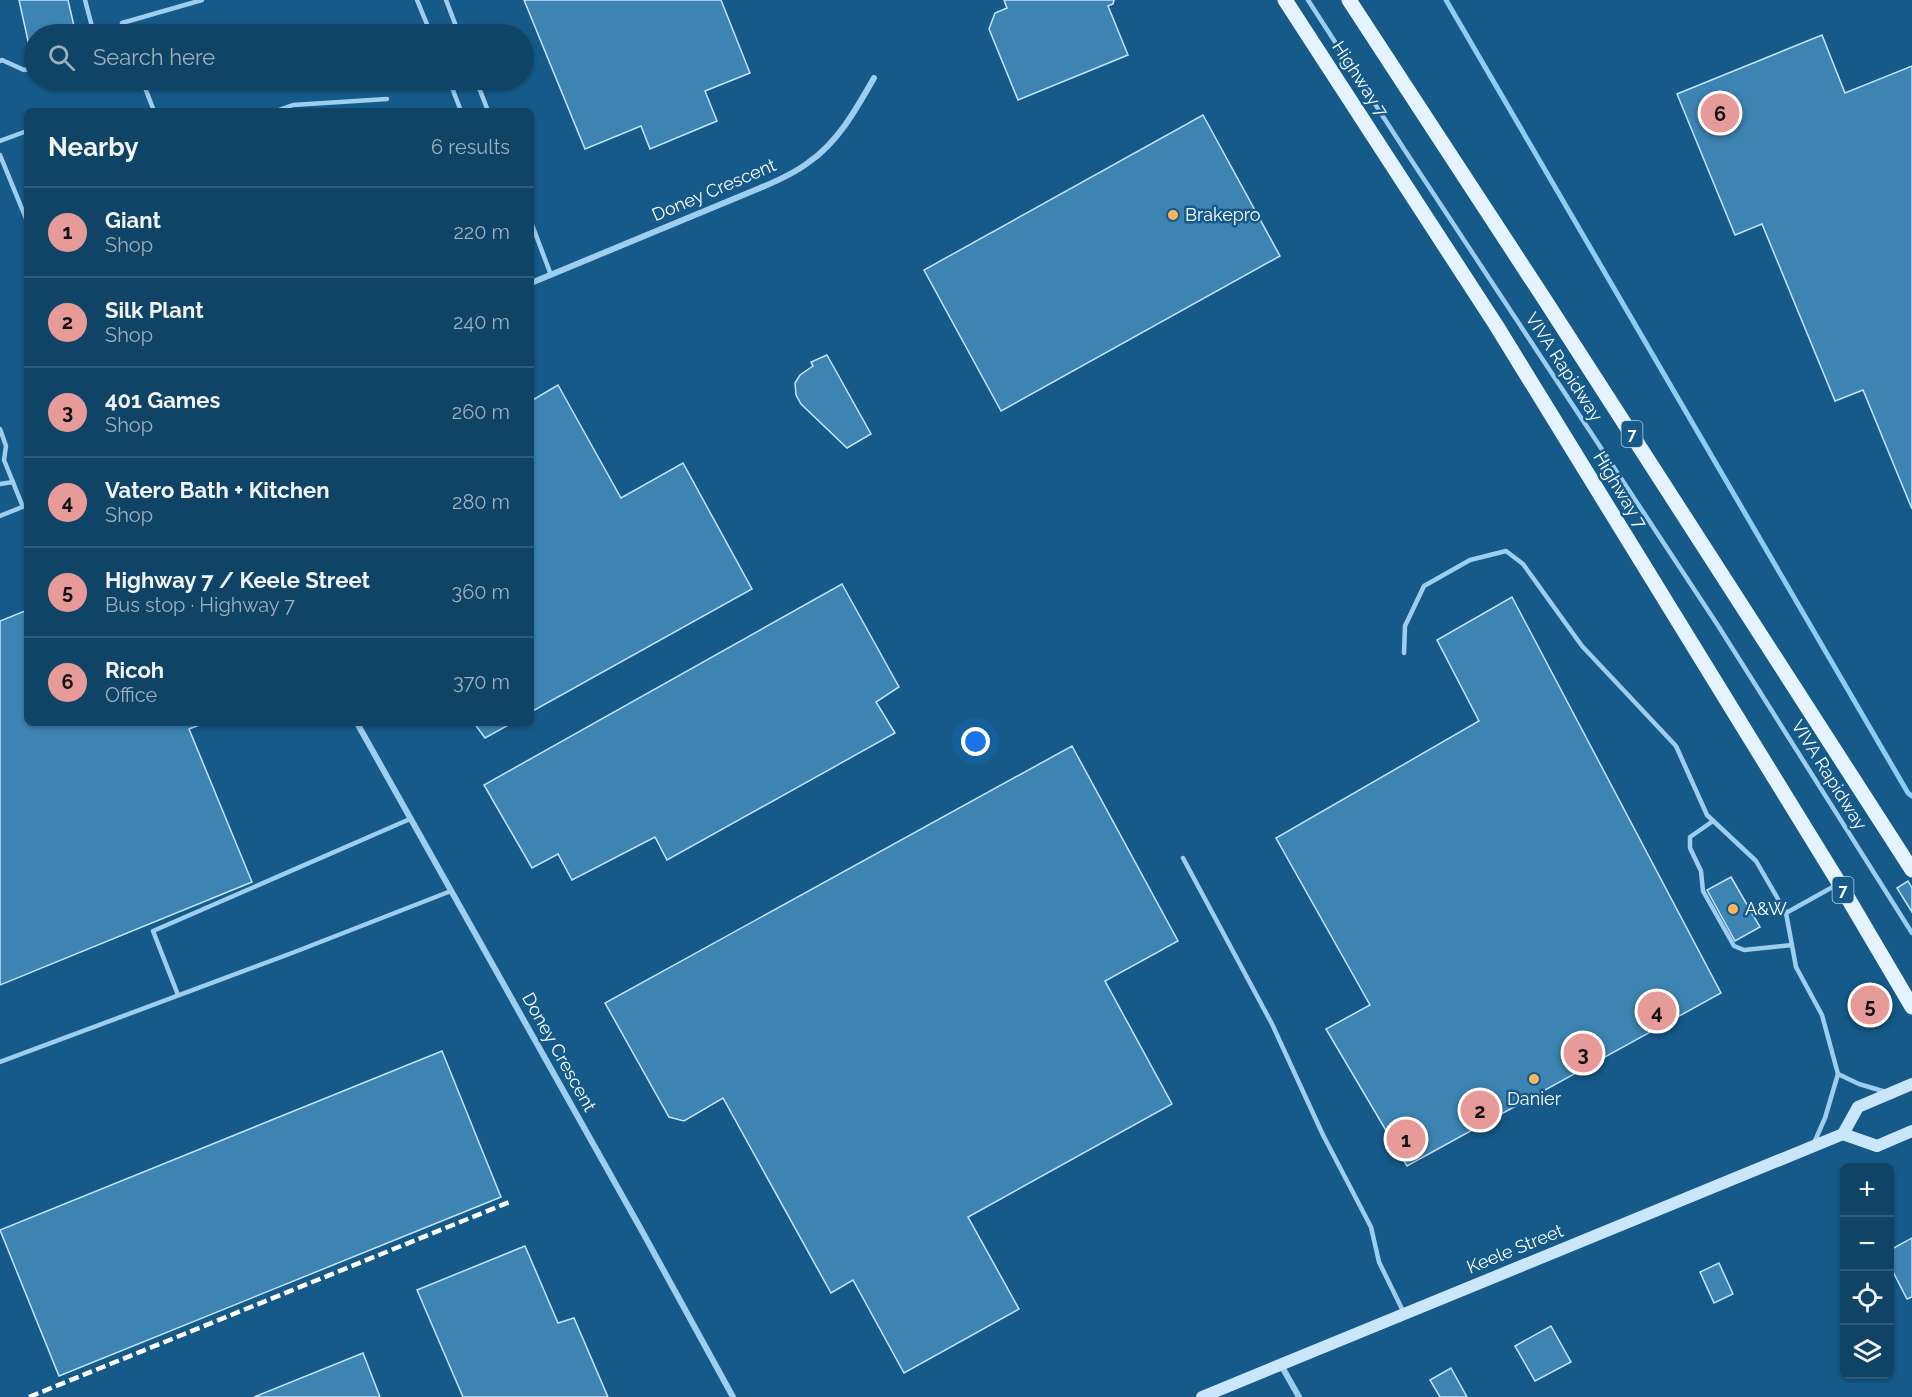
<!DOCTYPE html>
<html lang="en">
<head>
<meta charset="utf-8">
<style>
	:root { --surface:#104467; --page:#1e4e70; --text:#f1f3f6; --muted:#9cb0c0; --line:#305c7b; --accent:#e69b98 }
	body { margin:0; font-family:Raleway,sans-serif; background:var(--page); color:var(--text) }
	.controls { position:absolute; right:18px; bottom:18px; display:grid; overflow:hidden; border-radius:9px; box-shadow:0 2px 4px #0004 }
	.controls button { width:54px; height:54px; display:grid; place-items:center; padding:0; border:0; border-bottom:2px solid var(--line); background:var(--surface); color:var(--text); font:30px sans-serif }
	.you { position:absolute; left:976px; top:742px; width:21px; height:21px; margin:-15px; border:4px solid #fff; border-radius:50%; background:#1a73e8; box-shadow:0 0 0 9px #1a73e833 }
	.badge { display:grid; place-items:center; width:39px; height:39px; border-radius:50%; background:var(--accent); color:#111; font-size:20px; font-weight:700 }
	.pin { position:absolute; translate:-50% -50%; border:3px solid #fff; box-shadow:0 2px 6px #0006 }
	.list { margin:0; padding:0; list-style:none }
	h2 { display:flex; justify-content:space-between; align-items:center; height:78px; margin:0; padding:0 24px; font-size:26px }
	h2 small { font-size:20px; font-weight:400; color:var(--muted) }
	.list li { display:grid; grid-template-columns:39px 1fr auto; gap:18px; align-items:center; box-sizing:border-box; height:90px; padding:0 24px; border-top:2px solid var(--line) }
	.list b { display:block; font-size:22px; white-space:nowrap }
	.list p { margin:0; font-size:20px; white-space:nowrap; color:var(--muted) }
	.list em { font-size:20px; font-style:normal; color:var(--muted) }
	.icon { flex:none; width:33px; height:33px; fill:none; stroke:currentColor; stroke-width:2; stroke-linecap:round; stroke-linejoin:round }
	.map { position:relative; flex:none; width:1912px; height:1397px; overflow:hidden }
	.search { position:absolute; background:var(--surface); box-shadow:0 2px 4px #0004; left:24px; top:24px; width:510px; height:66px; display:flex; align-items:center; gap:15px; box-sizing:border-box; padding:0 21px; border-radius:33px; color:var(--muted); font-size:22px }
	.panel { position:absolute; background:var(--surface); box-shadow:0 2px 4px #0004; left:24px; top:108px; width:510px; height:618px; border-radius:9px }
	.map>svg:first-child { display:block }
	.lines { fill:none; stroke-linecap:round; stroke-linejoin:round }
	.stream { stroke:#8fccf2; stroke-width:5 }
	.building { fill:#3d84b2; stroke:#c3e5fb; stroke-width:1.5 }
	.service { stroke:#9dceef; stroke-width:4.5 }
	.minor { stroke:#9dceef; stroke-width:6 }
	.secondary { stroke:#cae6fa; stroke-width:12 }
	.primary { stroke:#e5f3ff; stroke-width:15 }
	.rail { stroke:#fff; stroke-width:4.5; stroke-dasharray:10 4.5; stroke-linecap:butt }
	.poi-dot { fill:#ffb65b; stroke:#155a89; stroke-width:2 }
	.labels { text-anchor:middle; stroke-width:5; stroke-linejoin:round; paint-order:stroke }
	.shield { fill:#155a89; stroke:#b9cedc; stroke-width:1.5 }
	.shield-label { font-size:16px; font-weight:bold; fill:#fff }
	.street-label { font-size:18px; fill:#fff; stroke:#155a89 }
	.poi-label { font-size:18px; fill:#fff; stroke:#155a89; text-anchor:start }
</style>
</head>
<body>
<div class="map">
<svg width="1912" height="1397" viewBox="0 0 1912 1397">
	<rect width="100%" height="100%" fill="#155a89"/>
	<g class="lines">
		<polyline class="stream" points="1446,0 1908,793 1912,796"/>
	</g>
	<g class="building">
		<polygon points="19,0 68,0 74,26 77,25 79,34 34,34 34,58 32,59"/>
		<polygon points="524,0 721,0 750,73 705,91 717,121 650,149 641,126 585,149"/>
		<polygon points="1004,0 1114,0 1113,4 1108,6 1128,55 1018,100 989,29 995,13 1007,8"/>
		<polygon points="1822,35 1845,93 1912,66 1912,509 1863,390 1835,401 1762,224 1735,235 1677,94"/>
		<polygon points="1203,115 1280,256 1001,411 924,270"/>
		<polygon points="827,355 871,434 847,448 801,404 796,395 795,383 800,375 813,366 811,362"/>
		<polygon points="558,385 621,498 683,463 752,589 531,712 531,401"/>
		<polygon points="842,584 899,687 876,702 895,733 667,860 655,837 572,880 558,854 532,868 484,785"/>
		<polygon points="1512,597 1721,993 1407,1166 1326,1029 1370,1005 1276,838 1479,721 1437,640"/>
		<polygon points="27,610 27,723 205,723 189,729 252,882 0,985 0,621"/>
		<polygon points="474,723 512,723 485,738"/>
		<polygon points="1072,746 1178,941 1105,981 1172,1104 968,1217 1019,1309 904,1373 853,1280 831,1293 723,1098 684,1121 669,1117 605,1003"/>
		<polygon points="1731,877 1760,927 1735,941 1707,890"/>
		<polygon points="1908,881 1912,888 1912,912 1897,888"/>
		<polygon points="442,1051 501,1197 59,1376 0,1230"/>
		<polygon points="1912,1238 1912,1297 1907,1299 1890,1266 1890,1250"/>
		<polygon points="525,1246 558,1323 574,1318 608,1397 463,1397 417,1290"/>
		<polygon points="1719,1263 1733,1294 1714,1303 1700,1272"/>
		<polygon points="1551,1326 1571,1362 1535,1381 1515,1346"/>
		<polygon points="363,1353 380,1397 254,1397"/>
		<polygon points="1451,1368 1467,1397 1440,1397 1430,1380"/>
	</g>
	<g class="lines">
		<g class="service">
			<polyline points="85,0 94,34"/>
			<polyline points="417,0 431,34"/>
			<polyline points="446,0 459,34"/>
			<polyline points="1308,0 1404,149 1717,624 1912,933"/>
			<polyline points="126,34 122,23 202,0"/>
			<polyline points="0,61 2,60 24,70 34,68"/>
			<polyline points="142,80 154,111"/>
			<polyline points="449,80 461,111"/>
			<polyline points="476,80 488,111"/>
			<polyline points="276,111 293,105 387,99"/>
			<polyline points="0,141 27,131"/>
			<polyline points="0,155 27,221"/>
			<polyline points="531,222 551,275"/>
			<polyline points="0,429 6,446 4,460 23,507"/>
			<polyline points="0,484 13,482"/>
			<polyline points="0,516 27,505"/>
			<polyline points="1404,653 1405,626 1424,586 1470,560 1506,551 1523,564 1582,646 1676,746 1707,815 1756,861 1786,913"/>
			<polyline points="1713,821 1690,837 1690,848 1701,871 1703,891 1734,946 1744,950 1792,945"/>
			<polyline points="1183,858 1272,1024 1323,1135 1371,1227 1379,1262 1404,1313"/>
			<polyline points="178,995 153,931 410,819"/>
			<polyline points="0,1062 292,953 451,891"/>
			<polyline points="1838,1074 1859,1084 1886,1092"/>
			<polyline points="1814,1143 1825,1118 1838,1074 1822,1015 1796,967 1786,913 1838,884"/>
		</g>
		<g class="minor">
			<path d="M 531,283 L 760,188 C 777,181 795,173 809,162 C 838,142 857,108 874,78"/>
			<polyline points="357,723 642,1231 733,1397"/>
			<polyline points="1281,1365 1299,1397"/>
		</g>
		<g class="secondary">
			<polyline points="1843,1134 1877,1146 1912,1131"/>
			<polyline points="1202,1397 1843,1134 1858,1107 1912,1084"/>
		</g>
		<g class="primary">
			<polyline points="1285,0 1496,325 1839,883 1912,1007"/>
			<polyline points="1349,0 1545,300 1912,870"/>
		</g>
		<polyline class="rail" points="29,1397 512,1201"/>
	</g>
	<g class="poi-dot">
		<circle cx="1173" cy="215" r="6"/>
		<circle cx="1733" cy="909" r="6"/>
		<circle cx="1534" cy="1079" r="6"/>
	</g>
	<g class="labels">
		<g class="shield">
			<rect x="1621.5" y="421" width="21" height="26" rx="4.5"/>
			<rect x="1832.5" y="877" width="21" height="26" rx="4.5"/>
		</g>
		<g class="shield-label">
			<text x="1632" y="440">7</text>
			<text x="1843" y="896">7</text>
		</g>
		<g class="street-label">
			<text transform="translate(1360 79) rotate(57)" y="6">Highway 7</text>
			<text transform="translate(714 190) rotate(-23)" y="6">Doney Crescent</text>
			<text transform="translate(1564 367) rotate(57)" y="6">VIVA Rapidway</text>
			<text transform="translate(1620 490) rotate(59)" y="6">Highway 7</text>
			<text transform="translate(1829 775) rotate(58)" y="6">VIVA Rapidway</text>
			<text transform="translate(559 1052) rotate(61)" y="6">Doney Crescent</text>
			<text transform="translate(1515 1249) rotate(-22)" y="6">Keele Street</text>
		</g>
		<g class="poi-label">
			<text x="1185" y="221">Brakepro</text>
			<text x="1745" y="915">A&amp;W</text>
			<text x="1534" y="1105" text-anchor="middle">Danier</text>
		</g>
	</g>
</svg>
<div class="controls">
<button>+</button>
<button>−</button>
<button><svg class="icon" aria-label="locate" viewBox="0 0 24 24"><circle cx="12" cy="12" r="6"/><path d="M12 2v4M12 18v4M2 12h4M18 12h4"/></svg></button>
<button><svg class="icon" aria-label="layers" viewBox="0 0 24 24"><path d="M12 4l9 5-9 5-9-5zM3 14l9 5 9-5"/></svg></button>
</div>
<div class="you"></div>
<div class="pin badge" style="left:1406px;top:1139px">1</div>
<div class="pin badge" style="left:1480px;top:1110px">2</div>
<div class="pin badge" style="left:1583px;top:1053px">3</div>
<div class="pin badge" style="left:1657px;top:1011px">4</div>
<div class="pin badge" style="left:1870px;top:1005px">5</div>
<div class="pin badge" style="left:1720px;top:113px">6</div>
<div class="search"><svg class="icon" aria-label="search" viewBox="0 0 24 24"><circle cx="10" cy="10" r="6"/><path d="M15 15l6 6"/></svg>Search here</div>
<section class="panel">
<h2>Nearby<small>6 results</small></h2>
<ul class="list">
<li><span class="badge">1</span><div><b>Giant</b><p>Shop</p></div><em>220 m</em></li>
<li><span class="badge">2</span><div><b>Silk Plant</b><p>Shop</p></div><em>240 m</em></li>
<li><span class="badge">3</span><div><b>401 Games</b><p>Shop</p></div><em>260 m</em></li>
<li><span class="badge">4</span><div><b>Vatero Bath + Kitchen</b><p>Shop</p></div><em>280 m</em></li>
<li><span class="badge">5</span><div><b>Highway 7 / Keele Street</b><p>Bus stop · Highway 7</p></div><em>360 m</em></li>
<li><span class="badge">6</span><div><b>Ricoh</b><p>Office</p></div><em>370 m</em></li>
</ul>
</section>
</div>
</body>
</html>
